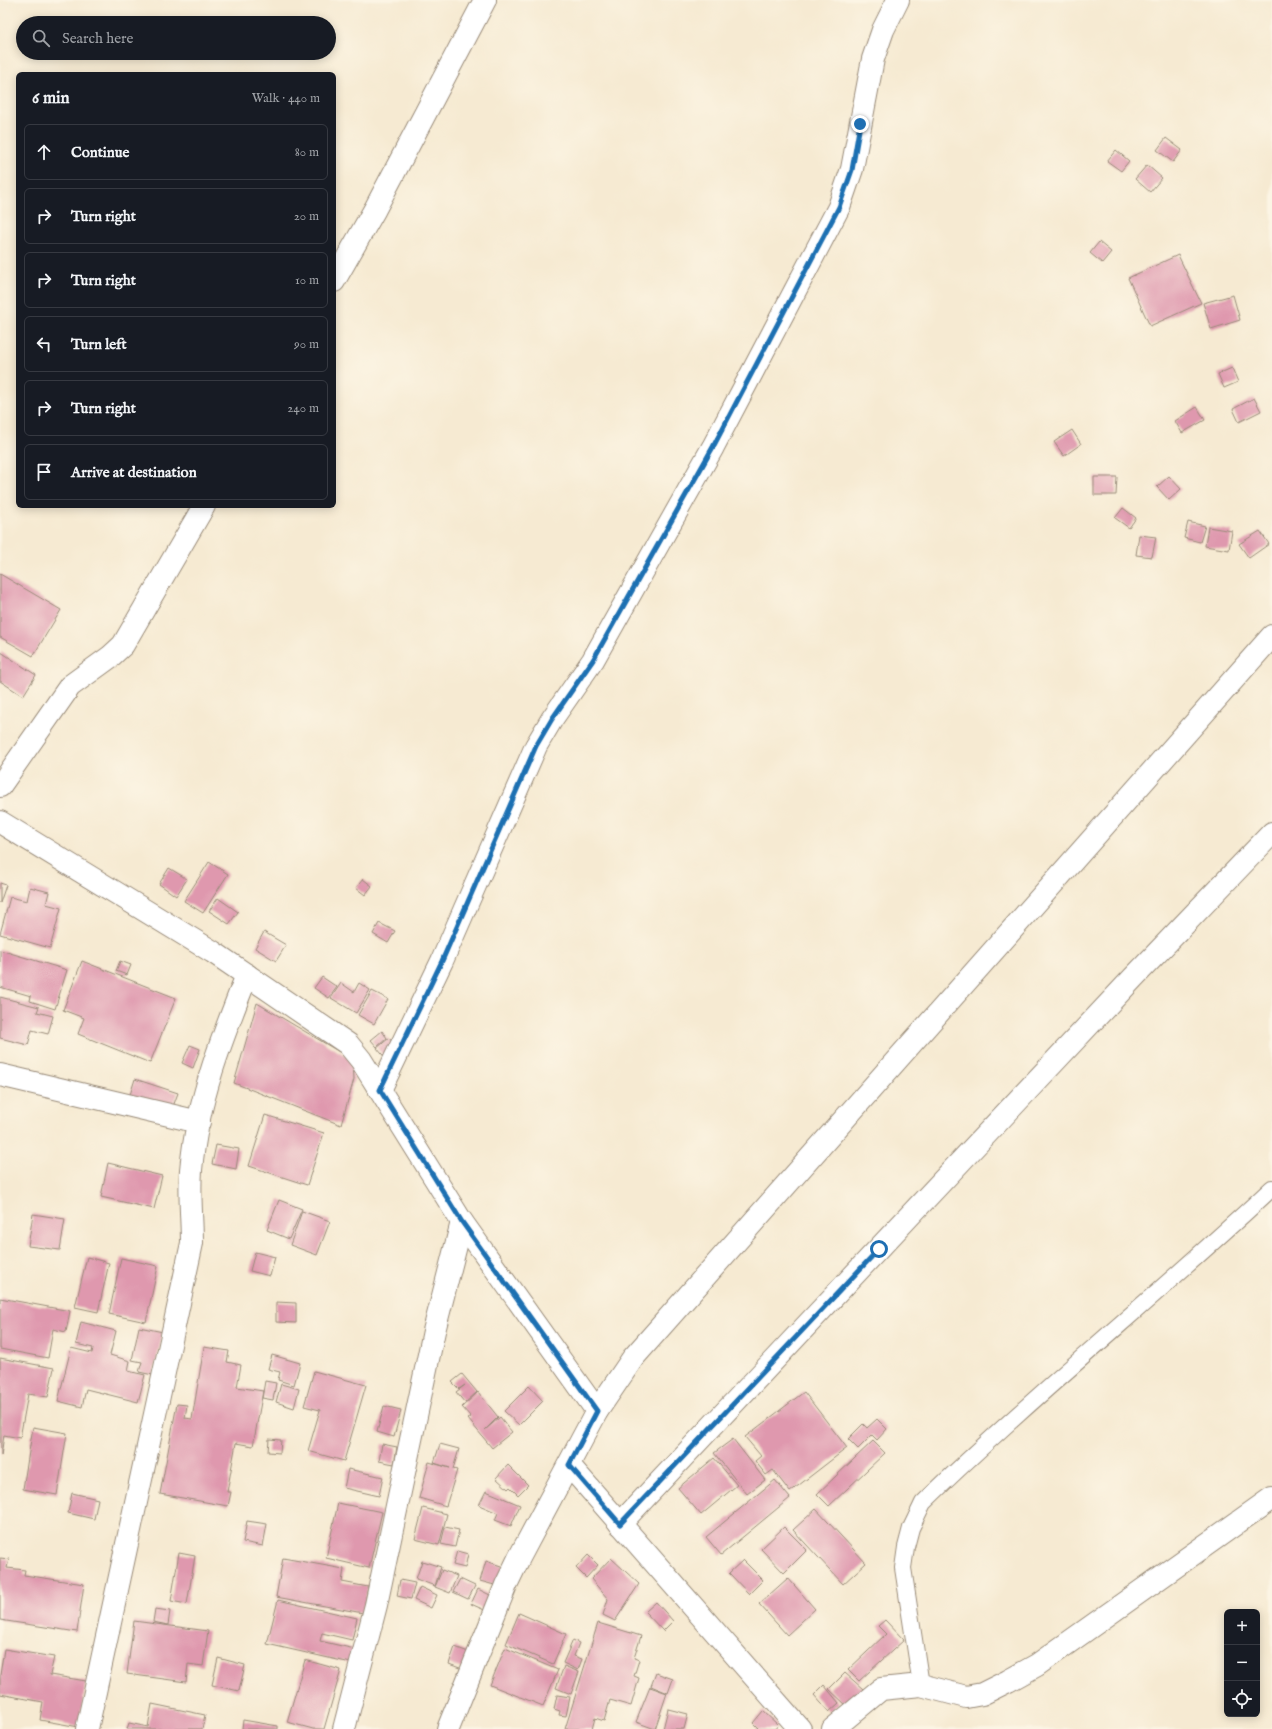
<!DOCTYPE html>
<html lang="en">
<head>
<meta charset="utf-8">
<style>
	:root { --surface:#171b24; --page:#242831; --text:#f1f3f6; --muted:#9ea1a6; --line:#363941 }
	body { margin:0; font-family:"IM FELL English",serif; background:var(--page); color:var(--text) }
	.controls { position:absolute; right:12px; bottom:12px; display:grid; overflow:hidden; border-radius:6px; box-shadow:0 2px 10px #0003 }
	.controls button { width:36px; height:36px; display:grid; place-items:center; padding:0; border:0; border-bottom:1px solid var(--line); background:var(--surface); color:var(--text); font:20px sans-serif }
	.stop { position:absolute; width:12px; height:12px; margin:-9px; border:3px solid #1f6fb2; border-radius:50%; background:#fff }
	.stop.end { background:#1f6fb2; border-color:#fff; box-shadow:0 1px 4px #0008 }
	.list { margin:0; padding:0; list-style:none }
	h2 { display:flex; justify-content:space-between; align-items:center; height:52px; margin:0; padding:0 16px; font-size:17px }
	h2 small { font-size:13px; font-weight:400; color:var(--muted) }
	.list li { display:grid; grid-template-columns:26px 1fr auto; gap:12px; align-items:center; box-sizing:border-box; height:56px; margin:0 8px 8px; padding:0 8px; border:1px solid var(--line); border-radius:6px }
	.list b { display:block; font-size:15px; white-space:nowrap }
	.list em { font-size:13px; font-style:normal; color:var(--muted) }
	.icon { flex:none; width:22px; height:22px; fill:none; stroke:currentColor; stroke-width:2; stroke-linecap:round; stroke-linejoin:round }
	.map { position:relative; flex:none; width:1272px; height:1729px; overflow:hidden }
	.search { position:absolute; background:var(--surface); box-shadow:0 2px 10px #0003; left:16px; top:16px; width:320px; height:44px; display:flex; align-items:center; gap:10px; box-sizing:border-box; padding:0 14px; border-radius:22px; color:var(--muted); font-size:15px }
	.panel { position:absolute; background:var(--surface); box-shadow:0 2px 10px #0003; left:16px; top:72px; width:320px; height:436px; border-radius:6px }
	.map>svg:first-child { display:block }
	.building { fill:#df98ae }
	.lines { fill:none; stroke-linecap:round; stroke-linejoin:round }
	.lane-casing { stroke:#988a78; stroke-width:18 }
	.street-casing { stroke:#988a78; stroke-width:24 }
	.lane { stroke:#fff; stroke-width:16 }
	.street { stroke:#fff; stroke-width:22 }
	.route { stroke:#1f6fb2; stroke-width:5 }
</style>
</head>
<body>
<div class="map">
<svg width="1272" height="1729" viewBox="0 0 1272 1729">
	<rect width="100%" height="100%" fill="#fcf5e5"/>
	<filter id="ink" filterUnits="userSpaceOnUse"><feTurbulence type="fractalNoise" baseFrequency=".025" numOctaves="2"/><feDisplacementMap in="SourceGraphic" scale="8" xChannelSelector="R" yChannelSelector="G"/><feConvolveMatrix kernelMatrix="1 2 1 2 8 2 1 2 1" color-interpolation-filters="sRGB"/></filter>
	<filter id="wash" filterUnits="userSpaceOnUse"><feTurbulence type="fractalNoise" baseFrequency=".012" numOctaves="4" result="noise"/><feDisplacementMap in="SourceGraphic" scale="16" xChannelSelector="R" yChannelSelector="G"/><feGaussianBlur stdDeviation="0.9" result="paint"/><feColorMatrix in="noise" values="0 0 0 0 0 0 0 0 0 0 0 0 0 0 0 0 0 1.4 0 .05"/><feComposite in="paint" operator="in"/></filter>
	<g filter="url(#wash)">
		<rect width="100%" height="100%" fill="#f6ead2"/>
		<g id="blocks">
			<g class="building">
				<polygon points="1166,138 1182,150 1173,162 1157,150"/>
				<polygon points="1116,150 1129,161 1121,171 1107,161"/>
				<polygon points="1147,165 1162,178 1150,192 1135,179"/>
				<polygon points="1099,242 1111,252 1102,263 1090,253"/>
				<polygon points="1178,255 1201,303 1150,326 1128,278"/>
				<polygon points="1233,295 1240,320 1211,329 1203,303"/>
				<polygon points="1232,368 1238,382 1224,388 1218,374"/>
				<polygon points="1254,398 1261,411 1239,422 1233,409"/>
				<polygon points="1197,407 1205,420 1182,433 1175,421"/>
				<polygon points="1072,430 1081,444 1064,456 1054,442"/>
				<polygon points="1169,476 1181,489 1169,500 1157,487"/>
				<polygon points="1094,477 1117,477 1116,495 1094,495"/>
				<polygon points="1123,508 1136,518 1129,528 1115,518"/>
				<polygon points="1188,522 1205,526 1200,542 1184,538"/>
				<polygon points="1208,527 1232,531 1229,550 1205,546"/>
				<polygon points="1260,531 1269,544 1249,558 1239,544"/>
				<polygon points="1139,535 1156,537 1152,557 1136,555"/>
				<polygon points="0,574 61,610 33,656 0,637"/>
				<polygon points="1,652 36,675 23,696 0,681"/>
				<polygon points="209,862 228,874 203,913 184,901"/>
				<polygon points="169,868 187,879 176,896 159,884"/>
				<polygon points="363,879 372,886 365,895 356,888"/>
				<polygon points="0,883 6,885 0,903"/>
				<polygon points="30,887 49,892 46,904 61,908 50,948 0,934 10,897 27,901"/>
				<polygon points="218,898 238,912 229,924 209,911"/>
				<polygon points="379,923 395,931 388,943 373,934"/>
				<polygon points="264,932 286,945 276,961 255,948"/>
				<polygon points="0,950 67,970 55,1009 30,1001 31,996 0,987"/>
				<polygon points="82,961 176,998 150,1063 78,1034 84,1018 63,1010"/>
				<polygon points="120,961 131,965 127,975 116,971"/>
				<polygon points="322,977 337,987 329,998 314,988"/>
				<polygon points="341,983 354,992 359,983 370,990 356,1013 331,998"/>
				<polygon points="372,991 388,999 374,1024 358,1015"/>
				<polygon points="0,997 39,1007 37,1012 53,1016 48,1034 32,1030 28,1045 0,1038"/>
				<polygon points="257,1003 353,1060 354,1079 341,1125 234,1083"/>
				<polygon points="382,1031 387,1038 377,1047 371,1040"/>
				<polygon points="389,1038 398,1049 386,1059 377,1048"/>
				<polygon points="190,1045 200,1049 193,1068 182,1063"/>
				<polygon points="135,1079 178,1093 171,1112 129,1098"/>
				<polygon points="265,1115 324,1133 307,1185 249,1166"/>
				<polygon points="216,1145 239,1149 236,1169 212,1164"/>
				<polygon points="108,1163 162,1176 154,1209 101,1197"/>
				<polygon points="279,1200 302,1209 289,1239 267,1230"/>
				<polygon points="302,1211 330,1221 317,1255 290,1245"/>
				<polygon points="33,1214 65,1219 60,1250 28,1246"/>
				<polygon points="255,1252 275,1257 270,1276 250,1271"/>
				<polygon points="87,1257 109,1263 98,1312 75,1307"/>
				<polygon points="121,1258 158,1266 146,1322 109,1314"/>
				<polygon points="0,1298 70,1311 66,1332 53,1329 48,1358 0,1349"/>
				<polygon points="276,1302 296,1303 296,1323 276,1322"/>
				<polygon points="81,1322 116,1331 110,1355 130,1361 128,1371 145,1375 138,1402 86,1389 82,1407 58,1401 71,1348 92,1353 93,1348 76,1344"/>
				<polygon points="139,1327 163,1332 153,1375 139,1372 142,1362 132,1360"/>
				<polygon points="204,1347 229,1351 227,1362 241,1365 237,1387 263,1391 253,1446 236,1443 227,1492 231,1492 228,1506 160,1494 177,1404 187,1405 185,1418 192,1419"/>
				<polygon points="272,1355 300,1363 294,1385 278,1380 280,1372 268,1369"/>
				<polygon points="0,1358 54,1368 48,1397 28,1394 20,1438 4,1435 1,1456"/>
				<polygon points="314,1371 366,1385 344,1461 308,1451 320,1410 304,1406"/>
				<polygon points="462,1374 477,1392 465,1403 456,1392 465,1385 459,1389 452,1382"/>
				<polygon points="265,1381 276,1383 273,1400 262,1398"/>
				<polygon points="281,1384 299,1389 294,1408 276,1402"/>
				<polygon points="529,1386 543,1401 519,1425 504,1411"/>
				<polygon points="478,1392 498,1417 485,1430 500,1417 512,1432 492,1448 468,1419 471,1417 462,1407"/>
				<polygon points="804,1392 847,1448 790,1492 773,1470 766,1475 755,1461 761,1456 745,1437"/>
				<polygon points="384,1406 401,1410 394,1437 377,1432"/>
				<polygon points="877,1419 887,1429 877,1440 872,1435 858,1449 848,1439 863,1424 867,1428"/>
				<polygon points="33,1427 67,1433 57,1495 23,1489"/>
				<polygon points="269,1439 281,1440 280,1453 268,1452"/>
				<polygon points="733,1439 765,1480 747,1494 714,1453"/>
				<polygon points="873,1441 885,1453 829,1506 817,1494"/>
				<polygon points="382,1444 397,1447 394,1464 379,1461"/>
				<polygon points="440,1444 459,1449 453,1469 457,1470 446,1506 419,1498 429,1462 450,1468 434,1463"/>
				<polygon points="714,1458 737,1485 701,1515 678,1488"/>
				<polygon points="508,1465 528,1485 518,1495 510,1487 508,1489 496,1478"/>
				<polygon points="348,1469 383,1477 379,1496 344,1488"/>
				<polygon points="775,1480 790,1498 721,1555 706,1537"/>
				<polygon points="486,1491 520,1505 511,1526 495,1520 498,1513 479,1505"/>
				<polygon points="72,1493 98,1499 94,1519 68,1513"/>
				<polygon points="338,1503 382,1512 369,1568 326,1558"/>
				<polygon points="423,1508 447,1514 439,1545 415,1539"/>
				<polygon points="816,1509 866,1563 843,1584 793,1530"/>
				<polygon points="247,1521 267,1524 263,1546 243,1542"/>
				<polygon points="445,1527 459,1530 455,1547 441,1544"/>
				<polygon points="784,1527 807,1550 784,1573 761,1549"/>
				<polygon points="457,1551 468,1554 465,1568 453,1565"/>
				<polygon points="179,1553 195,1556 187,1604 171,1601"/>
				<polygon points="588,1555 598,1565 586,1578 576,1568"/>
				<polygon points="0,1558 9,1559 7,1568 25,1570 24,1575 84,1584 77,1632 0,1620"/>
				<polygon points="283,1558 344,1569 342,1582 368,1587 363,1613 276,1597"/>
				<polygon points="611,1558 639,1584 615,1621 603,1615 608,1599 591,1579"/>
				<polygon points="743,1560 763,1580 749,1594 729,1573"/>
				<polygon points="422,1561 441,1567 435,1586 416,1579"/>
				<polygon points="486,1561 504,1567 498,1586 480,1581"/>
				<polygon points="442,1570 457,1576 450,1593 435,1587"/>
				<polygon points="788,1578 815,1609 787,1635 759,1604"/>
				<polygon points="460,1579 475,1586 468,1599 453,1592"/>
				<polygon points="400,1580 415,1583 411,1599 397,1596"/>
				<polygon points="420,1587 437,1595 431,1608 414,1600"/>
				<polygon points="478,1589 496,1598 489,1612 471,1604"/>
				<polygon points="278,1600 357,1618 352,1640 322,1633 320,1641 355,1649 351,1663 267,1644"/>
				<polygon points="656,1602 673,1621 663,1631 645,1612"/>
				<polygon points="155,1609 170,1611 168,1625 153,1622"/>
				<polygon points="519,1613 566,1634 553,1664 506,1644"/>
				<polygon points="885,1620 904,1640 859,1681 848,1670 886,1634 878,1626"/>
				<polygon points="134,1621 208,1631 203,1666 188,1664 186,1682 127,1674"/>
				<polygon points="598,1623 641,1636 634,1658 639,1660 634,1676 639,1678 631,1706 610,1700 604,1721 595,1718 592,1729 565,1729"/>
				<polygon points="573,1640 579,1643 574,1656 582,1659 578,1670 563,1663"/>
				<polygon points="455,1647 471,1653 465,1670 449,1664"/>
				<polygon points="505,1648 558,1670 543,1706 490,1685"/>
				<polygon points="4,1649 54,1657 50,1675 86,1681 79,1727 40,1720 43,1702 0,1694 0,1675"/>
				<polygon points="218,1658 245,1665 239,1691 212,1685"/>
				<polygon points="305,1660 341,1670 324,1729 313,1729 287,1722"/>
				<polygon points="564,1666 579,1672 571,1694 556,1688"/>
				<polygon points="656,1673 673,1679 668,1693 651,1686"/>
				<polygon points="845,1673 863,1689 847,1706 829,1689"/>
				<polygon points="824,1685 839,1703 829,1712 814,1695"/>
				<polygon points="650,1687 667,1693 655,1729 636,1722"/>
				<polygon points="557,1695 570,1697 566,1716 559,1715 560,1711 554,1709"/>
				<polygon points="152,1704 205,1715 202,1729 127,1729 129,1723 148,1727"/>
				<polygon points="668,1709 688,1714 684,1729 663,1729"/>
				<polygon points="763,1711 778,1725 775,1729 756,1729 758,1728 753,1723"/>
				<polygon points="243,1720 278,1726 278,1729 242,1729"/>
			</g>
		</g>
	</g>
	<g filter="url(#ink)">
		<use href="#blocks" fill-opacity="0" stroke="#988a78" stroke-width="1"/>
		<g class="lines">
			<defs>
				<path id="lane" d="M 921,1685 L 903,1568 L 906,1547 L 911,1528 L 923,1503 C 1035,1394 1158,1295 1272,1188"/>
				<g id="street">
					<polyline points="334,281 375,209 485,0"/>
					<polyline points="0,786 70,686 110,657 123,645 204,506"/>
					<polyline points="0,822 213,952 348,1044 361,1060 462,1222 597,1411"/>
					<polyline points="0,1075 199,1122"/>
					<polyline points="380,1090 442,961 536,746 552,719 593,660 713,447 839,207 852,169 873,59 883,30 898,0"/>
					<polyline points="569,1465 800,1729"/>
					<polyline points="620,1524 1133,978 1272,833"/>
					<path d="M 87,1729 L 192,1243 C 192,1219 189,1194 191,1170 C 197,1101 222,1038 247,975"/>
					<polyline points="344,1729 376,1605 434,1331 462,1222"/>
					<polyline points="448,1729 506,1585 519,1558 597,1411 633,1358 1272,636"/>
					<polyline points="833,1729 881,1689 921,1685 966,1697 982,1694 1008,1681 1037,1665 1272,1498"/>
				</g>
			</defs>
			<use href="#lane" class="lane-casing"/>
			<use href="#street" class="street-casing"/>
			<use href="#lane" class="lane"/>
			<use href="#street" class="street"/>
		</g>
	</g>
	<g class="lines" filter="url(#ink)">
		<polyline class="route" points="860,124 852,170 839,207 713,447 593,660 552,719 536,746 442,961 380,1090 462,1222 597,1411 569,1465 620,1524 879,1249"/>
	</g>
</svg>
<div class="controls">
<button>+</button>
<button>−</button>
<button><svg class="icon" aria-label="locate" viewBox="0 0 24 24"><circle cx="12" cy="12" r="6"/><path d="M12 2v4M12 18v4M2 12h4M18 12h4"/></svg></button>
</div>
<div class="stop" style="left:879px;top:1249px"></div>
<div class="stop end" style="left:860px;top:124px"></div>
<div class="search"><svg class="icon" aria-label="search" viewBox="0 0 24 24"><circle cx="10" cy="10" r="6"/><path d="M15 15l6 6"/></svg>Search here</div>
<section class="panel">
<h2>6 min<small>Walk · 440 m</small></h2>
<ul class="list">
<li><svg class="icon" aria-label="ahead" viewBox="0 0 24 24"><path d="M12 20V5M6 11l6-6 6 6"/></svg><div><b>Continue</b></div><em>80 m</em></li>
<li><svg class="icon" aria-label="right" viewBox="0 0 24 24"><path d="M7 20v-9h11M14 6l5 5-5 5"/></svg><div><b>Turn right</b></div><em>20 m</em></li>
<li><svg class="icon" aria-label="right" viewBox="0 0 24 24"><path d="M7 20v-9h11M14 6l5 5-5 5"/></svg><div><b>Turn right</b></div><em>10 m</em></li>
<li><svg class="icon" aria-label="left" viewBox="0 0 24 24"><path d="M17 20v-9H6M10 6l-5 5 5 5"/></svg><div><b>Turn left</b></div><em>90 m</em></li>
<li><svg class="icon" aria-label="right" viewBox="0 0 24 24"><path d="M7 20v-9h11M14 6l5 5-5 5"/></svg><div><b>Turn right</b></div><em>240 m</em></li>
<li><svg class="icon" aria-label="arrive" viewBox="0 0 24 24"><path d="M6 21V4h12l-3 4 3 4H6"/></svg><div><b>Arrive at destination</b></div></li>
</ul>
</section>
</div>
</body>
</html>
